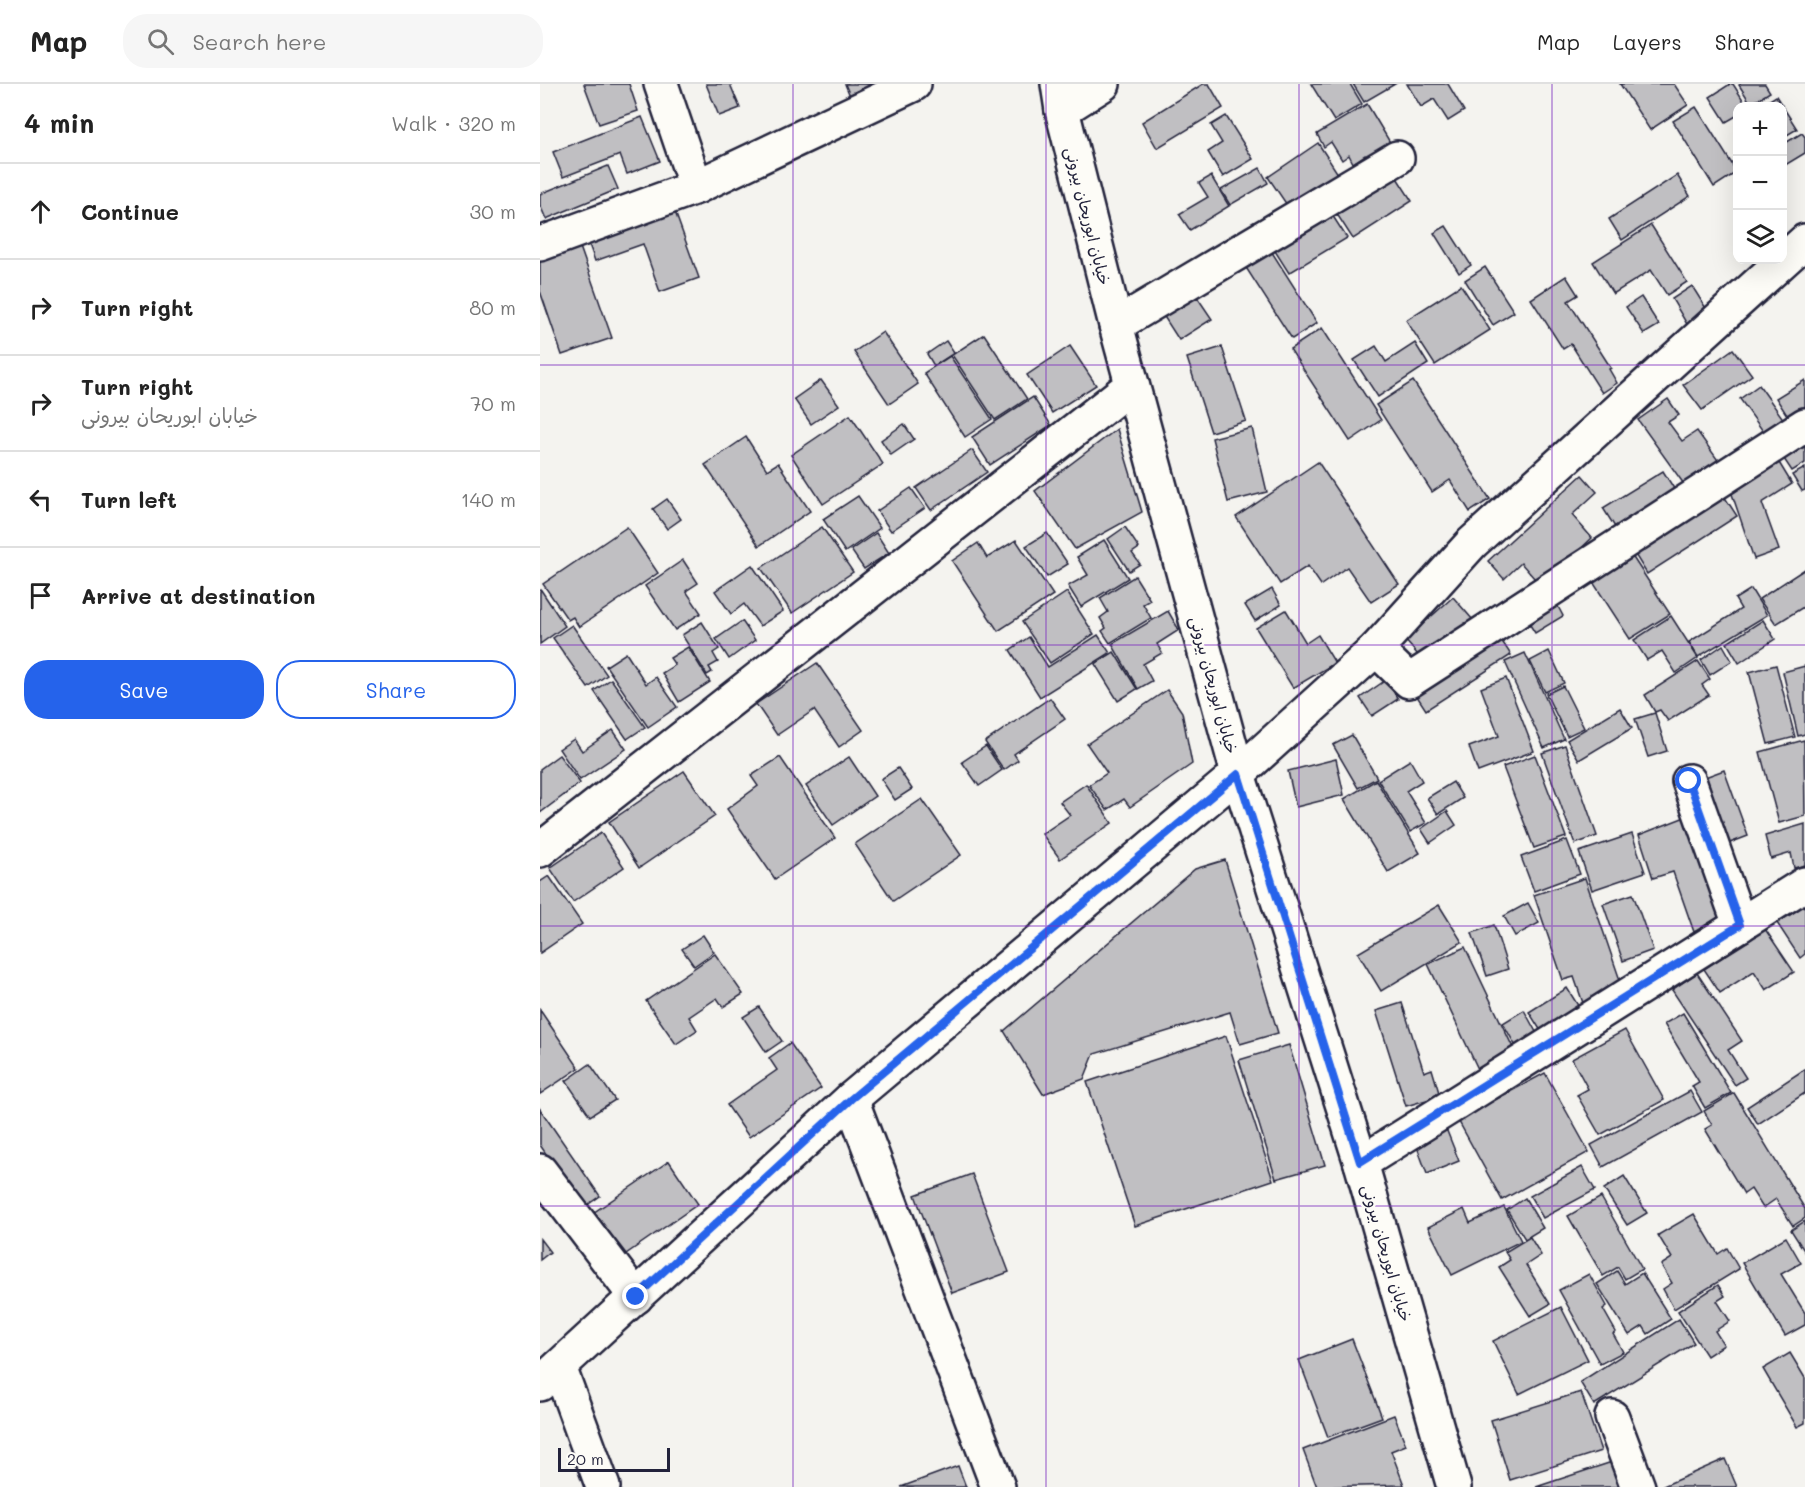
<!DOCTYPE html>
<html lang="en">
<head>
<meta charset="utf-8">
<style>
	:root { --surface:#fff; --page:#f6f6f6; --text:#222; --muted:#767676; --line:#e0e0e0; --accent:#2563eb }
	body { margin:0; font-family:Mali,"Playpen Sans Arabic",sans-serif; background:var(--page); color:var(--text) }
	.controls { position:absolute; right:18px; top:18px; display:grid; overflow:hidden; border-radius:12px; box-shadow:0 6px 24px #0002 }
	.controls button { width:54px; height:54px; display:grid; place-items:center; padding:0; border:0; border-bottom:2px solid var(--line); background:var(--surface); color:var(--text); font:30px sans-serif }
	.scale { position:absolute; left:18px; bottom:15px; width:112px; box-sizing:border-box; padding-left:6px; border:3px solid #22223b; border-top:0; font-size:16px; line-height:21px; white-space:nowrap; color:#22223b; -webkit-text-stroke:4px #fdfcf7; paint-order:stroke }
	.stop { position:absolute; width:18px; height:18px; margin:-14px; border:4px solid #2563eb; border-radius:50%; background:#fff }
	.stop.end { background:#2563eb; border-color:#fff; box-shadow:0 2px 6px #0008 }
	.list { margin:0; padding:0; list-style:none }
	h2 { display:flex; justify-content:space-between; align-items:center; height:78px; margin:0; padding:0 24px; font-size:26px }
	h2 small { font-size:20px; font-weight:400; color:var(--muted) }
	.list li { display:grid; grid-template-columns:39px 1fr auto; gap:18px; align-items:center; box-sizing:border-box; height:96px; padding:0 24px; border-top:2px solid var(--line) }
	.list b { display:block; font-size:22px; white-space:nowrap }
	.list p { margin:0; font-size:20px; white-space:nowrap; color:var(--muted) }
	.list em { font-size:20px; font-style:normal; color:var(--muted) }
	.actions { display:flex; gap:12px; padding:18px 24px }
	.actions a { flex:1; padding:14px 0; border:2px solid var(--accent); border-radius:24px; text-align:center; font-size:21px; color:var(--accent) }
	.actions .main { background:var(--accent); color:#fff }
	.icon { flex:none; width:33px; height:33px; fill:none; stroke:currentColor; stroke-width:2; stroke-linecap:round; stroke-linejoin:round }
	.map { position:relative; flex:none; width:1265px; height:1403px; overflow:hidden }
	header { display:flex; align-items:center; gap:36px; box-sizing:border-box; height:84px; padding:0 30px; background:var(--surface); border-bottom:2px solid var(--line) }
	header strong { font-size:28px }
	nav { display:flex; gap:33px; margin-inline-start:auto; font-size:21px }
	.search { width:420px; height:54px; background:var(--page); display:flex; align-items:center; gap:15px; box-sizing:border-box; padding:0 21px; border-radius:24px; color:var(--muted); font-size:22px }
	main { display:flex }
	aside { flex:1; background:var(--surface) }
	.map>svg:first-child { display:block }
	.building { fill:#c0bfc2; stroke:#22223b; stroke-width:1.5 }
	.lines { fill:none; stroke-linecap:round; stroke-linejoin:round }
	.street-casing { stroke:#22223b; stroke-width:38 }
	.secondary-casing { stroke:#22223b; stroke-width:38 }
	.street { stroke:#fdfcf7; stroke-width:33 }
	.secondary { stroke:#fdfcf7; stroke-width:33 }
	.route { stroke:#2563eb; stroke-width:8 }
	.grid { fill:none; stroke:#7b2cbf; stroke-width:1.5; stroke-opacity:0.55 }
	.labels { text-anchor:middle; stroke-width:5; stroke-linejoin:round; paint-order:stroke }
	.street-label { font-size:16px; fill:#22223b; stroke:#fdfcf7 }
</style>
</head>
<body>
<header>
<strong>Map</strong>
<div class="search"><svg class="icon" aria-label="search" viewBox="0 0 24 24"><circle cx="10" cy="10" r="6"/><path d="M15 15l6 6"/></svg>Search here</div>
<nav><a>Map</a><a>Layers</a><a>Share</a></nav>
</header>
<main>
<aside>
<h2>4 min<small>Walk · 320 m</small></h2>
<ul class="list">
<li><svg class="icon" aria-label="ahead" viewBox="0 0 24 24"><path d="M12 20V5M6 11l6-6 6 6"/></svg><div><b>Continue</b></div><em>30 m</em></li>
<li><svg class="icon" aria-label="right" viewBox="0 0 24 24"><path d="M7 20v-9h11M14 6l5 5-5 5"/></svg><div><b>Turn right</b></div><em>80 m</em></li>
<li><svg class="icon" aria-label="right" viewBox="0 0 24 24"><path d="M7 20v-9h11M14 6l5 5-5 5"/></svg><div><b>Turn right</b><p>خیابان ابوریحان بیرونی</p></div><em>70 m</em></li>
<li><svg class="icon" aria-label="left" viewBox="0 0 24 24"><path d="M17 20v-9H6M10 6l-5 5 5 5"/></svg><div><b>Turn left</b></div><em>140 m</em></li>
<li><svg class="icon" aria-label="arrive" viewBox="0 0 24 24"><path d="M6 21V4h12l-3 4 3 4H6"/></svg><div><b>Arrive at destination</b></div></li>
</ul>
<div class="actions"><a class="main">Save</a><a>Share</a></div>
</aside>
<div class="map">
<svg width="1265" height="1403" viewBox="0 0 1265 1403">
	<rect width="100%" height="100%" fill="#f4f3ef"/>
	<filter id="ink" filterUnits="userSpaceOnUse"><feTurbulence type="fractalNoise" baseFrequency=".0167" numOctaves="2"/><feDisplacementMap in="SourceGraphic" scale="12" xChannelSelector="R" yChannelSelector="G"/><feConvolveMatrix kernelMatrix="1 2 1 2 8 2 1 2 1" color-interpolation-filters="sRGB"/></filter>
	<g filter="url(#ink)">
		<g class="building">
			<polygon points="44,0 89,0 98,27 59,40"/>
			<polygon points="166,0 190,0 200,24 179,32"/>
			<polygon points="305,0 341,0 313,19"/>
			<polygon points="663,0 669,0 683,24 617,64 602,38"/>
			<polygon points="771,0 810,0 822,20 794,37"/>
			<polygon points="813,0 855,0 824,18"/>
			<polygon points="867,0 908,0 924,27 908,37 894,15 881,23"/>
			<polygon points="1080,0 1134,0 1148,21 1110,46"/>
			<polygon points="1190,0 1193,0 1207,22 1198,22 1198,31 1186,38 1170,13"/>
			<polygon points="1201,0 1225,0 1230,8 1211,20 1199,1"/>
			<polygon points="1236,12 1257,45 1242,54 1242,22 1220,22"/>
			<polygon points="827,20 854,65 830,79 825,71 813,79 809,71 802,76 791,58 784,63 777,50"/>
			<polygon points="1156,23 1197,88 1174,103 1133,37"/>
			<polygon points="686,32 713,75 683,93 668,68 682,59 671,41"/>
			<polygon points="102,33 120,77 87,90 80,71 23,93 13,68"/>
			<polygon points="1262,49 1265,53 1265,69 1242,83 1242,61"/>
			<polygon points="778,59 800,93 751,127 728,93"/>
			<polygon points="68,82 78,105 6,135 0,121 0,110"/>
			<polygon points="720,84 728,99 690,121 681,106"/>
			<polygon points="852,86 872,117 813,155 793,124"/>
			<polygon points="1137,91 1150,112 1082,156 1069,135"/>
			<polygon points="671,92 689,122 650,146 639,130 668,113 659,99"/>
			<polygon points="787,123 807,154 749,189 730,159"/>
			<polygon points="134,125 159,194 120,208 103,160 55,177 47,155"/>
			<polygon points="1111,141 1147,198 1127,211 1111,186 1073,210 1053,178"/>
			<polygon points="906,142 931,181 919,189 894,149"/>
			<polygon points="728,162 777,239 752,255 703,179"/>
			<polygon points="40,163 72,254 22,271 0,207 0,177"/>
			<polygon points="945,183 974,228 953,241 925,196"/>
			<polygon points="1026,192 1038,211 1028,217 1071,284 1069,285 1077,299 1062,309 1031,260 1023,265 991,215"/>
			<polygon points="921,201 950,246 895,281 866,236"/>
			<polygon points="1152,202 1169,229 1148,242 1132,215"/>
			<polygon points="653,207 672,235 639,256 621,228"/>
			<polygon points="1101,213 1119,241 1104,250 1086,223"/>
			<polygon points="782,244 841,336 810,357 750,265"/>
			<polygon points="343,248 378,300 349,320 314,268"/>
			<polygon points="444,250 487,315 455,336 412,271"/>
			<polygon points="406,257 414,269 394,282 387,270"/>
			<polygon points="875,259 888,280 838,313 814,276 836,262 846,278"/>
			<polygon points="530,262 556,301 512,329 487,291"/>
			<polygon points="682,263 706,337 671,348 647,274"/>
			<polygon points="1193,265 1212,291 1162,326 1143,301"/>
			<polygon points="410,272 452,335 425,353 384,289"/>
			<polygon points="281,296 299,321 271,340 254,315"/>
			<polygon points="1265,296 1265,332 1252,339 1236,314"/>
			<polygon points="873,297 950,415 930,428 910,396 892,408 836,321"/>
			<polygon points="1219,301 1249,343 1230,357 1200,315"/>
			<polygon points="493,313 511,341 450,381 432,353"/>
			<polygon points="1128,315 1139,331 1128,338 1142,357 1157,347 1180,379 1146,403 1098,336"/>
			<polygon points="310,331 343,380 283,420 251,371"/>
			<polygon points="364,340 374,355 351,371 341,356"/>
			<polygon points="712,344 727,408 688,418 672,354"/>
			<polygon points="577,345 602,428 535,465 495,407"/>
			<polygon points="206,353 227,386 238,379 270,427 219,462 165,381"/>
			<polygon points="1265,356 1265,379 1252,387 1242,372"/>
			<polygon points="432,366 447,388 391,426 376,404"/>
			<polygon points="1238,377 1252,400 1222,419 1239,466 1214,475 1191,407"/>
			<polygon points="778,378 859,500 831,518 807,483 781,501 768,482 740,500 696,433"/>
			<polygon points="1265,384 1265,406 1262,407 1252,391"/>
			<polygon points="1123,387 1138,411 1078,448 1063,424"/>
			<polygon points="1042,391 1057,408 1032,431 1052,454 1001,502 981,479 964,495 948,477"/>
			<polygon points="371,404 385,424 351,447 337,427"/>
			<polygon points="318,412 340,444 305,468 283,435"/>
			<polygon points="1184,412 1197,432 1107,490 1094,469"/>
			<polygon points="127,415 141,435 127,445 113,425"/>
			<polygon points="87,443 118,489 39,543 33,533 28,536 3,500"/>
			<polygon points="282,443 313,488 252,529 221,484"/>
			<polygon points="585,443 599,464 592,469 600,480 589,487 568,455"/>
			<polygon points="336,449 349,469 324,485 311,466"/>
			<polygon points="507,449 528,480 507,493 486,462"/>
			<polygon points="476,456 513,511 458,547 412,477 438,459 447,474"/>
			<polygon points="564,456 588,494 541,523 528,502 548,491 537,473"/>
			<polygon points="1090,469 1130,530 1090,555 1051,495"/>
			<polygon points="143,476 158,499 146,507 161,529 135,546 105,502"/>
			<polygon points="212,481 243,527 220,542 204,520 191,530 175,507"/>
			<polygon points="1265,485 1265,522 1236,540 1219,515"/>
			<polygon points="595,492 610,516 603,520 611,534 570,559 562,547 566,544 560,534 568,528 560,514"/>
			<polygon points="732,505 741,521 715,537 705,521"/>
			<polygon points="1211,505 1227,531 1158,573 1149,558 1201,525 1195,515"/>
			<polygon points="1,506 25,542 0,560 0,507"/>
			<polygon points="527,508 554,550 510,579 482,538"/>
			<polygon points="913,513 933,536 885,579 865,556"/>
			<polygon points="1014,515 1023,532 995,549 985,533"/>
			<polygon points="746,526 766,559 778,551 795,579 753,604 716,544"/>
			<polygon points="628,527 639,546 617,560 622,569 603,580 612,597 598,605 572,560"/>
			<polygon points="1131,532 1158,574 1136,589 1122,567 1107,576 1094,556"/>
			<polygon points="1223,536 1235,555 1199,579 1187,559"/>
			<polygon points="202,537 215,556 189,575 176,555"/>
			<polygon points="162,538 179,565 173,569 178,578 169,583 172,588 167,591 142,551"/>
			<polygon points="32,541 67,591 48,604 13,554"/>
			<polygon points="558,551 570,569 500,613 470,566 489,553 508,583"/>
			<polygon points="958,551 971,571 886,626 873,606"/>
			<polygon points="1183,561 1192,577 1170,591 1161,576"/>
			<polygon points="148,563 170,598 139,618 122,589 135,581 130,574"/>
			<polygon points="1009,567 1024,599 1005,608 990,577"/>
			<polygon points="574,568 597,605 578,617 555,580"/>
			<polygon points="86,569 106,600 116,593 137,623 108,643 66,582"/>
			<polygon points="985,569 1024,655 1004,664 965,578"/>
			<polygon points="1158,577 1170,595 1162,601 1169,611 1128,637 1120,626 1115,628 1105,611"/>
			<polygon points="277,579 323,646 299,663 274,626 237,651 216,620"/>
			<polygon points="1236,581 1255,653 1228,660 1209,588"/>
			<polygon points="1265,582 1265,650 1258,652 1243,588"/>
			<polygon points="966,594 994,667 938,688 929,663 959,652 941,604"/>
			<polygon points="71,595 105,643 87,655 54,607"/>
			<polygon points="846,596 858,615 832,632 820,614"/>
			<polygon points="1023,602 1044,644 1027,652 1006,610"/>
			<polygon points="627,606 642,628 652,680 590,723 584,715 567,726 549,701 567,689 547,660"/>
			<polygon points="510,614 525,635 474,670 478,676 464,686 445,658"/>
			<polygon points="1080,624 1092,644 1039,676 1027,656"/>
			<polygon points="1115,629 1127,667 1108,673 1095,635"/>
			<polygon points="73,646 86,665 40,696 19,665 34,655 42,667"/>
			<polygon points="812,651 837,694 818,704 793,661"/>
			<polygon points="1264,656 1265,732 1239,739 1220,668"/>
			<polygon points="1025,661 1057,752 1035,760 1002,669"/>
			<polygon points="446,662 462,686 439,702 422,678"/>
			<polygon points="19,671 40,699 0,729 0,685"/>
			<polygon points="995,671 1026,753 994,764 963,683"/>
			<polygon points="240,673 295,754 235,795 187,725 218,702 211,692"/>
			<polygon points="309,673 335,712 293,741 266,702"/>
			<polygon points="796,675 804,711 756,723 748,687"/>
			<polygon points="870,676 882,697 866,707 886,739 870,748 838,696"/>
			<polygon points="358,684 372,705 355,716 341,695"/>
			<polygon points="1184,686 1208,752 1182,762 1157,696"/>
			<polygon points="144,687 175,732 99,784 69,738"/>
			<polygon points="836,696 880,769 848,788 804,715"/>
			<polygon points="913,698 923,714 898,730 887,714"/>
			<polygon points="546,700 572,739 520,775 502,750 530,731 520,718"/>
			<polygon points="382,715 421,771 353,817 315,760"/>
			<polygon points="907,727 916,741 890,759 881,745"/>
			<polygon points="1145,733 1181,837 1154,848 1133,788 1113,794 1099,751"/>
			<polygon points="1265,740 1265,781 1254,784 1251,769 1231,775 1225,752"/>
			<polygon points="61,749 84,783 33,818 10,784"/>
			<polygon points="1092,750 1105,788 1052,806 1039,768"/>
			<polygon points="1027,756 1040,790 994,807 981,773"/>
			<polygon points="685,776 738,949 700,960 690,928 554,970 544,995 503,1010 464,947 655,785"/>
			<polygon points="9,792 42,840 0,869 0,798"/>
			<polygon points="1045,794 1083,905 1043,919 1034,893 1023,896 994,811"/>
			<polygon points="1093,810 1113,866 1083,877 1063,820"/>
			<polygon points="988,819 999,839 975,852 964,832"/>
			<polygon points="899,821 922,858 841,907 818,869"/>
			<polygon points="1265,821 1265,870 1260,874 1237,839"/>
			<polygon points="954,841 968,885 947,892 932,849"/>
			<polygon points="1225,845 1254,888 1226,906 1214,887 1180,909 1164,885"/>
			<polygon points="163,851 174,868 154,882 142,865"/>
			<polygon points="925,863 975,968 938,985 888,880"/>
			<polygon points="175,870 203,910 183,923 177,914 149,933 157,946 136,960 106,917"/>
			<polygon points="1157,889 1202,957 1188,966 1206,994 1195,1001 1132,906"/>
			<polygon points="1027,904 1044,931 1006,955 989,928"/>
			<polygon points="862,919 884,988 892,985 900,1012 866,1022 836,927"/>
			<polygon points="219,923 242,957 226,968 203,933"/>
			<polygon points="0,926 39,984 0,1010"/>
			<polygon points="984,926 1002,959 980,970 963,939"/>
			<polygon points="1143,929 1191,1009 1165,1024 1152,1002 1159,998 1124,940"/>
			<polygon points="1085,946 1124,1016 1060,1051 1037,1011 1048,1005 1032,975"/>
			<polygon points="686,952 733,1096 595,1142 547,998"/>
			<polygon points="250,959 281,1004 209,1053 187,1021 237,986 229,974"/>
			<polygon points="749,961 785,1081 736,1095 699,976"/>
			<polygon points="50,980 75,1016 50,1032 26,997"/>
			<polygon points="1265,985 1265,1009 1218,1040 1207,1023"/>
			<polygon points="1005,989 1049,1068 962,1116 918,1036"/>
			<polygon points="1150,1007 1162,1028 1063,1083 1051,1061"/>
			<polygon points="1194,1009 1265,1125 1265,1134 1253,1142 1236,1115 1223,1124 1211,1105 1204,1110 1165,1045 1172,1041 1164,1027"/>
			<polygon points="0,1025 60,1112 43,1124 0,1061"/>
			<polygon points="903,1037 919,1077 887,1090 872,1049"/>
			<polygon points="129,1077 158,1120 83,1172 53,1129"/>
			<polygon points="1042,1083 1055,1106 1003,1134 990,1112"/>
			<polygon points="432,1090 469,1188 412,1209 375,1111"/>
			<polygon points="1084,1092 1107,1129 1087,1141 1064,1105"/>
			<polygon points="1061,1113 1102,1185 1085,1195 1078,1183 1063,1192 1028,1132"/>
			<polygon points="985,1114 1003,1144 985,1155 967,1126"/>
			<polygon points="964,1123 981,1157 912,1191 888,1143 924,1125 930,1139"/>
			<polygon points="1154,1130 1178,1170 1187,1164 1199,1185 1134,1225 1123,1205 1132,1199 1121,1181 1132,1174 1118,1151"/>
			<polygon points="1265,1137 1265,1168 1251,1146"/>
			<polygon points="990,1153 1001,1171 986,1181 1010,1220 990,1232 959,1183 970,1176 965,1168"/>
			<polygon points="1246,1153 1261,1179 1241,1190 1265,1229 1265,1241 1245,1252 1202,1179"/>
			<polygon points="0,1155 10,1168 0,1176"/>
			<polygon points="1077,1187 1085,1200 1102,1189 1131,1235 1108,1250 1103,1242 1089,1251 1057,1200"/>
			<polygon points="1049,1190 1067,1222 1063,1225 1076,1248 1073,1250 1083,1268 1060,1280 1019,1206"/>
			<polygon points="1178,1201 1185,1212 1177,1217 1190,1237 1175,1247 1184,1261 1167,1272 1138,1227"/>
			<polygon points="1021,1223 1048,1276 979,1310 953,1257"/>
			<polygon points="1139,1235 1154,1259 1054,1321 1040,1298"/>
			<polygon points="812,1255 842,1333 788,1353 759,1276"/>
			<polygon points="1250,1269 1265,1294 1265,1339 1257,1343 1223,1285"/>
			<polygon points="1041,1308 1061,1367 970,1396 951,1336"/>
			<polygon points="854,1331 866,1361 851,1367 864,1401 777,1403 763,1366"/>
			<polygon points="1185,1375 1197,1403 1121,1403"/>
			<polygon points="1075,1377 1083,1403 996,1403"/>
			<polygon points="418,1382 426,1403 361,1403"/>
		</g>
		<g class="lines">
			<defs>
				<g id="street">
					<polyline points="121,0 156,103"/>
					<polyline points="522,26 563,0"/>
					<polyline points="0,160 156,103 374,0"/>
					<polyline points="576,241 857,74"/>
					<polyline points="836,565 869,597 1265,341"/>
					<polyline points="1149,697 1200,841"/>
					<polyline points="0,766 592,301"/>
					<polyline points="311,1015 458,1403"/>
					<polyline points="821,1079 1265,800"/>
					<polyline points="0,1087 96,1213"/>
					<polyline points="19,1283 63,1403"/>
					<polyline points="0,1300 311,1015 698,690 836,565 932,459 1265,157"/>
					<polyline points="1072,1333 1098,1403"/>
				</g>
				<polyline id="secondary" points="518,0 522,26 576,241 698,690 821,1079 914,1403"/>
			</defs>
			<use href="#street" class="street-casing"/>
			<use href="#secondary" class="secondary-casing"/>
			<use href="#street" class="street"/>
			<use href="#secondary" class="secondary"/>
		</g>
	</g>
	<g class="lines" filter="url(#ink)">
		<polyline class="route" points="96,1213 311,1015 698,690 820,1078 1200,841 1149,697"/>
	</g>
	<path class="grid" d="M 253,0 L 253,1403M 506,0 L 506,1403M 759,0 L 759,1403M 1012,0 L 1012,1403M 0,281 L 1265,281M 0,561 L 1265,561M 0,842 L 1265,842M 0,1122 L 1265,1122"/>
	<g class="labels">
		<g class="street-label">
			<text transform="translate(548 132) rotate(76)" y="6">خیابان ابوریحان بیرونی</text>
			<text transform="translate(674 601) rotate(75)" y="6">خیابان ابوریحان بیرونی</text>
			<text transform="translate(847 1169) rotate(74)" y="6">خیابان ابوریحان بیرونی</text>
		</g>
	</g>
</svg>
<div class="controls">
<button>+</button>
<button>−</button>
<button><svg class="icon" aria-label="layers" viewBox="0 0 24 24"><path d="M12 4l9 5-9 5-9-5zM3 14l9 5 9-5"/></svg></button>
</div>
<div class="scale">20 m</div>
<div class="stop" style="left:1149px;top:697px"></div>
<div class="stop end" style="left:96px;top:1213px"></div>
</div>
</main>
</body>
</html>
